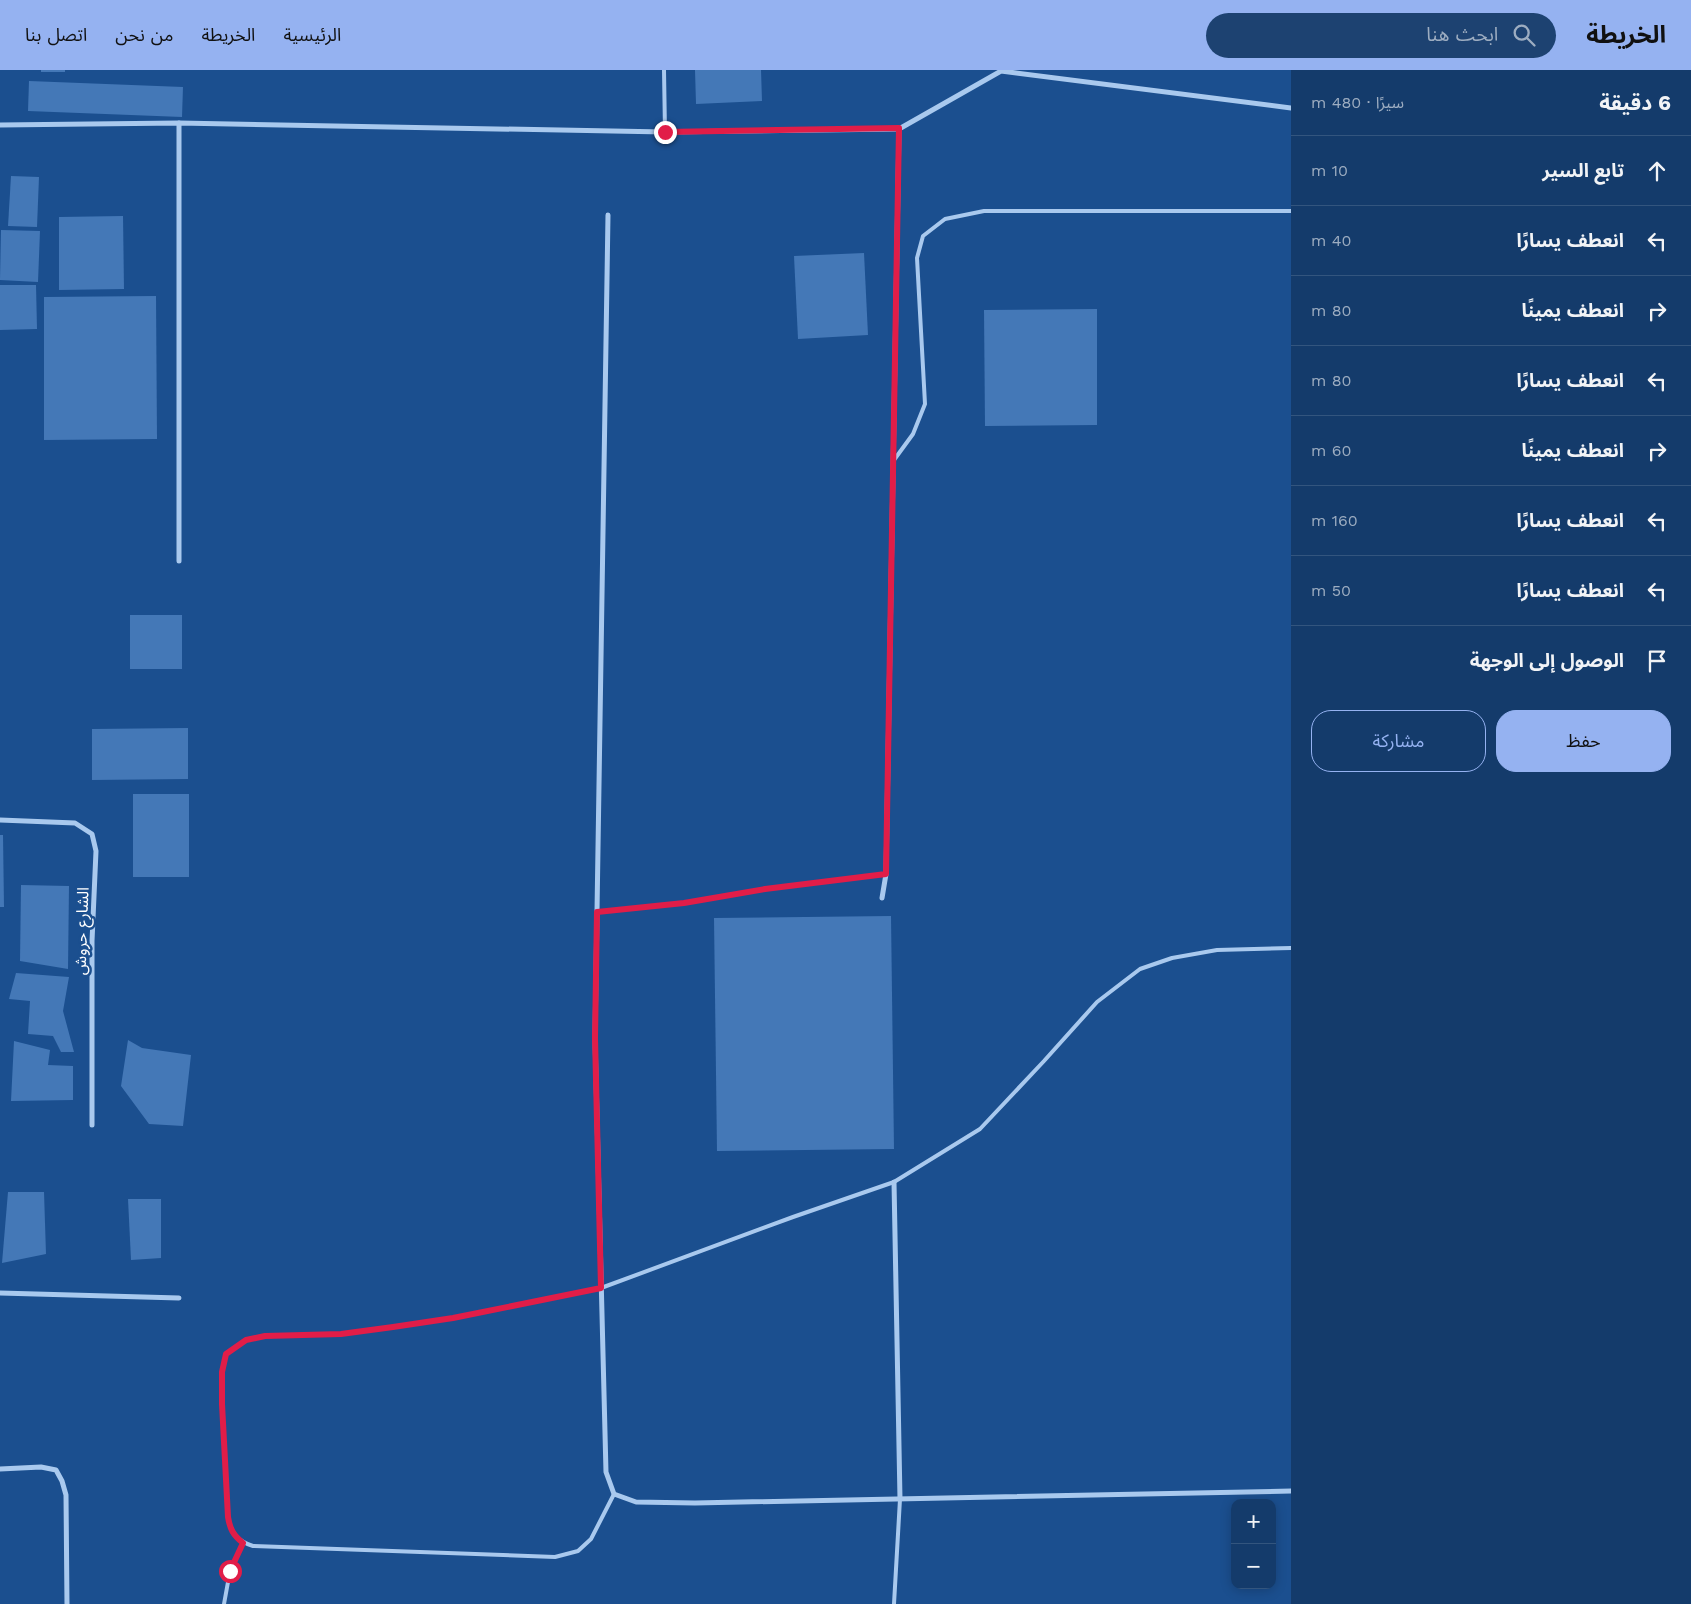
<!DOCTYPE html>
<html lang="ar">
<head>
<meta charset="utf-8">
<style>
	:root { --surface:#143b6b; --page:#1d4271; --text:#f1f3f6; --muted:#9dadc1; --line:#33557e; --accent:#95b2f1 }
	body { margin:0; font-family:"Work Sans","Noto Sans Arabic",sans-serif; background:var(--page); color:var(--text); direction:rtl }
	.controls { position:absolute; right:15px; bottom:15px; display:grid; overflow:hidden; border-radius:10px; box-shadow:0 2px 12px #0003 }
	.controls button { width:45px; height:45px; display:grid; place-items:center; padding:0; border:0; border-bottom:1px solid var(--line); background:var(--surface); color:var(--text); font:25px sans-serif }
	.stop { position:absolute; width:15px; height:15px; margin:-11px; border:4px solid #e11d48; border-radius:50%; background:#fff }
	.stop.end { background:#e11d48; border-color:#fff; box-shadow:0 1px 5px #0008 }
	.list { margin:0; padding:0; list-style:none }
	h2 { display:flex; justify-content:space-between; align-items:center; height:65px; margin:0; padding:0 20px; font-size:21px }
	h2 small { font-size:16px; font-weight:400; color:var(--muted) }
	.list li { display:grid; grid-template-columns:32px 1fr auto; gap:15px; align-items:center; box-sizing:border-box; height:70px; padding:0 20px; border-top:1px solid var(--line) }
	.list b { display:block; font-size:19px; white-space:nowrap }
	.list em { font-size:16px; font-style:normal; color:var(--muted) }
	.actions { display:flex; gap:10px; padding:15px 20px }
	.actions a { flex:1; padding:11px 0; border:1px solid var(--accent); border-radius:20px; text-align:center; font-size:18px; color:var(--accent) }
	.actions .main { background:var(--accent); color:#111 }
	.icon { flex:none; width:28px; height:28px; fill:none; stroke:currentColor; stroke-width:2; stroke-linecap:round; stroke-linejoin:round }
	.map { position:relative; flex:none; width:1291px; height:1534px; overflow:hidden; direction:ltr }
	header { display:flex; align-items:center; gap:30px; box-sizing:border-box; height:70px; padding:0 25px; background:var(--accent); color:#111 }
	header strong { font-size:24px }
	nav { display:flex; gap:28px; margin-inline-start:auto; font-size:18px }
	.search { width:350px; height:45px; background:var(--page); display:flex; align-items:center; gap:12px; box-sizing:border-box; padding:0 18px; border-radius:28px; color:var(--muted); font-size:19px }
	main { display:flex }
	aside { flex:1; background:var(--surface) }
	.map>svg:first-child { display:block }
	.building { fill:#4478b7 }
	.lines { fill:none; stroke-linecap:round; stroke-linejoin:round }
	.lane { stroke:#a9c9ee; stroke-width:4 }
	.street { stroke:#a9c9ee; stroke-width:5 }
	.route { stroke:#e11d48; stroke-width:6 }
	.labels { text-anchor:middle; stroke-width:5; stroke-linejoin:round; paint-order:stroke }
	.street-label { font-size:16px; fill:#fff; stroke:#1b4f8f }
</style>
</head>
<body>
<header>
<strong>الخريطة</strong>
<div class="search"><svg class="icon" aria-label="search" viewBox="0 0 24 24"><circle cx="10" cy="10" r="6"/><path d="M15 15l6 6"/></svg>ابحث هنا</div>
<nav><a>الرئيسية</a><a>الخريطة</a><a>من نحن</a><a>اتصل بنا</a></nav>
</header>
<main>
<aside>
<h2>6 دقيقة<small>سيرًا · 480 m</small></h2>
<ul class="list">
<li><svg class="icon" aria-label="ahead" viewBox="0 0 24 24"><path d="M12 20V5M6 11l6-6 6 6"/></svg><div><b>تابع السير</b></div><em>10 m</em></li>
<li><svg class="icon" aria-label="left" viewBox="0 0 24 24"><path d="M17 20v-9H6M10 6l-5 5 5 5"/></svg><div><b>انعطف يسارًا</b></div><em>40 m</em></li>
<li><svg class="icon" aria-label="right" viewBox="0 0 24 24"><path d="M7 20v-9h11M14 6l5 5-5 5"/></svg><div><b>انعطف يمينًا</b></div><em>80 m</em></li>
<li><svg class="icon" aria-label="left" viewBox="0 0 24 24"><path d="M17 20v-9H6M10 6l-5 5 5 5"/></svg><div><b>انعطف يسارًا</b></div><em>80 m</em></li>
<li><svg class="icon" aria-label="right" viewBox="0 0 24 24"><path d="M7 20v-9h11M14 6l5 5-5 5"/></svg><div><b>انعطف يمينًا</b></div><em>60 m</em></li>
<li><svg class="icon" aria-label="left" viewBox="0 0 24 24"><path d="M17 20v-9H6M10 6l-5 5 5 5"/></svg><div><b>انعطف يسارًا</b></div><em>160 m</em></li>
<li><svg class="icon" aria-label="left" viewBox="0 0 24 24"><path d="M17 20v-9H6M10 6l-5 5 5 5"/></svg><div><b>انعطف يسارًا</b></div><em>50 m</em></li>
<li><svg class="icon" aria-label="arrive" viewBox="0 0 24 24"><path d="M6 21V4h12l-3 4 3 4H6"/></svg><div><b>الوصول إلى الوجهة</b></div></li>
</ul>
<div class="actions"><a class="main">حفظ</a><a>مشاركة</a></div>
</aside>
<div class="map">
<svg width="1291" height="1534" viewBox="0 0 1291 1534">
	<rect width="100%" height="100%" fill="#1b4f8f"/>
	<g class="building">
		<rect x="41" y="0" width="24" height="2"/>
		<polygon points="695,0 761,0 762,31 696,34"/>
		<polygon points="29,11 183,17 182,47 28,41"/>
		<polygon points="11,106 39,107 37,157 8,156"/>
		<polygon points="123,146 124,219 59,220 59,147"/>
		<polygon points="1,160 40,161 38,212 0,210"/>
		<polygon points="864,183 868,265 798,269 794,186"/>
		<polygon points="0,215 36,215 37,259 0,260"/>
		<polygon points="156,226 157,369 44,370 44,227"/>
		<polygon points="1097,239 1097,355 985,356 984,240"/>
		<rect x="130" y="545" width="52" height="54"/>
		<polygon points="188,658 188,709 92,710 92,659"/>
		<rect x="133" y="724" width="56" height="83"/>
		<polygon points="0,765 3,765 4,837 0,837"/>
		<polygon points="21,815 69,816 68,899 20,891"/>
		<polygon points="891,846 894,1079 717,1081 714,848"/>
		<polygon points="16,903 69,907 63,941 74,982 61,982 53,966 28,964 30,931 9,929"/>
		<polygon points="128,970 142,978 191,985 183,1056 149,1054 121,1016"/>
		<polygon points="14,971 50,980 48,995 73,996 73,1030 11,1031"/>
		<polygon points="8,1122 44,1122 46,1184 2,1193"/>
		<polygon points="128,1129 161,1129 161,1188 131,1190"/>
	</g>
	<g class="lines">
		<g class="lane">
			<polyline points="664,0 665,62"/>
			<polyline points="894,390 913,364 925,334 917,188 923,166 945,149 984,141 1291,141"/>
			<polyline points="597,842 684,833 765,819 886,804"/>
			<path d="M 614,1424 L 591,1469 L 578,1481 L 555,1487 L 253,1476 C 237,1471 231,1463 228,1447 L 222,1334 L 222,1302 L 226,1284 L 246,1270 L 265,1266 L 341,1264 L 393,1257 L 453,1248 L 601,1218 L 793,1147 L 894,1112 L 980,1059 L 1044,991 L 1097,932 L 1140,899 L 1172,888 L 1217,880 L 1291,878"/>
			<polyline points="224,1534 230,1501 243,1473"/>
			<polyline points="894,1534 900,1429"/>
		</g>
		<g class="street">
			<polyline points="0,55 179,53 665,62 899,59 1001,1 1291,38"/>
			<polyline points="608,145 595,968 606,1402 614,1424 636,1432 695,1433 1291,1421"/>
			<polyline points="179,491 179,53"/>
			<polyline points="0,750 75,753 92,764 96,781 92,871 92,1055"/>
			<polyline points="882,828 886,804 899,59"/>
			<polyline points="894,1112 900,1429"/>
			<polyline points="0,1223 179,1228"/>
			<polyline points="0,1399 41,1397 56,1400 62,1411 66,1425 67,1534"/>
		</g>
	</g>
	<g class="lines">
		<path class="route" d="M 230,1501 L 243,1473 C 233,1465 230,1459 228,1447 L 222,1334 L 222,1302 L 226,1284 L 246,1270 L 265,1266 L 341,1264 L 393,1257 L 453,1248 L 601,1218 L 595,968 L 597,842 L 684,833 L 765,819 L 886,804 L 899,58 L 665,62"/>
	</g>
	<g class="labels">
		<g class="street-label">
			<text transform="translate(81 861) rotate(-88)" y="6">الشارع حروش</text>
		</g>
	</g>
</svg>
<div class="controls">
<button>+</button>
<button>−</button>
</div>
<div class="stop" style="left:230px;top:1501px"></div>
<div class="stop end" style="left:665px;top:62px"></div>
</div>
</main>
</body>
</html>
